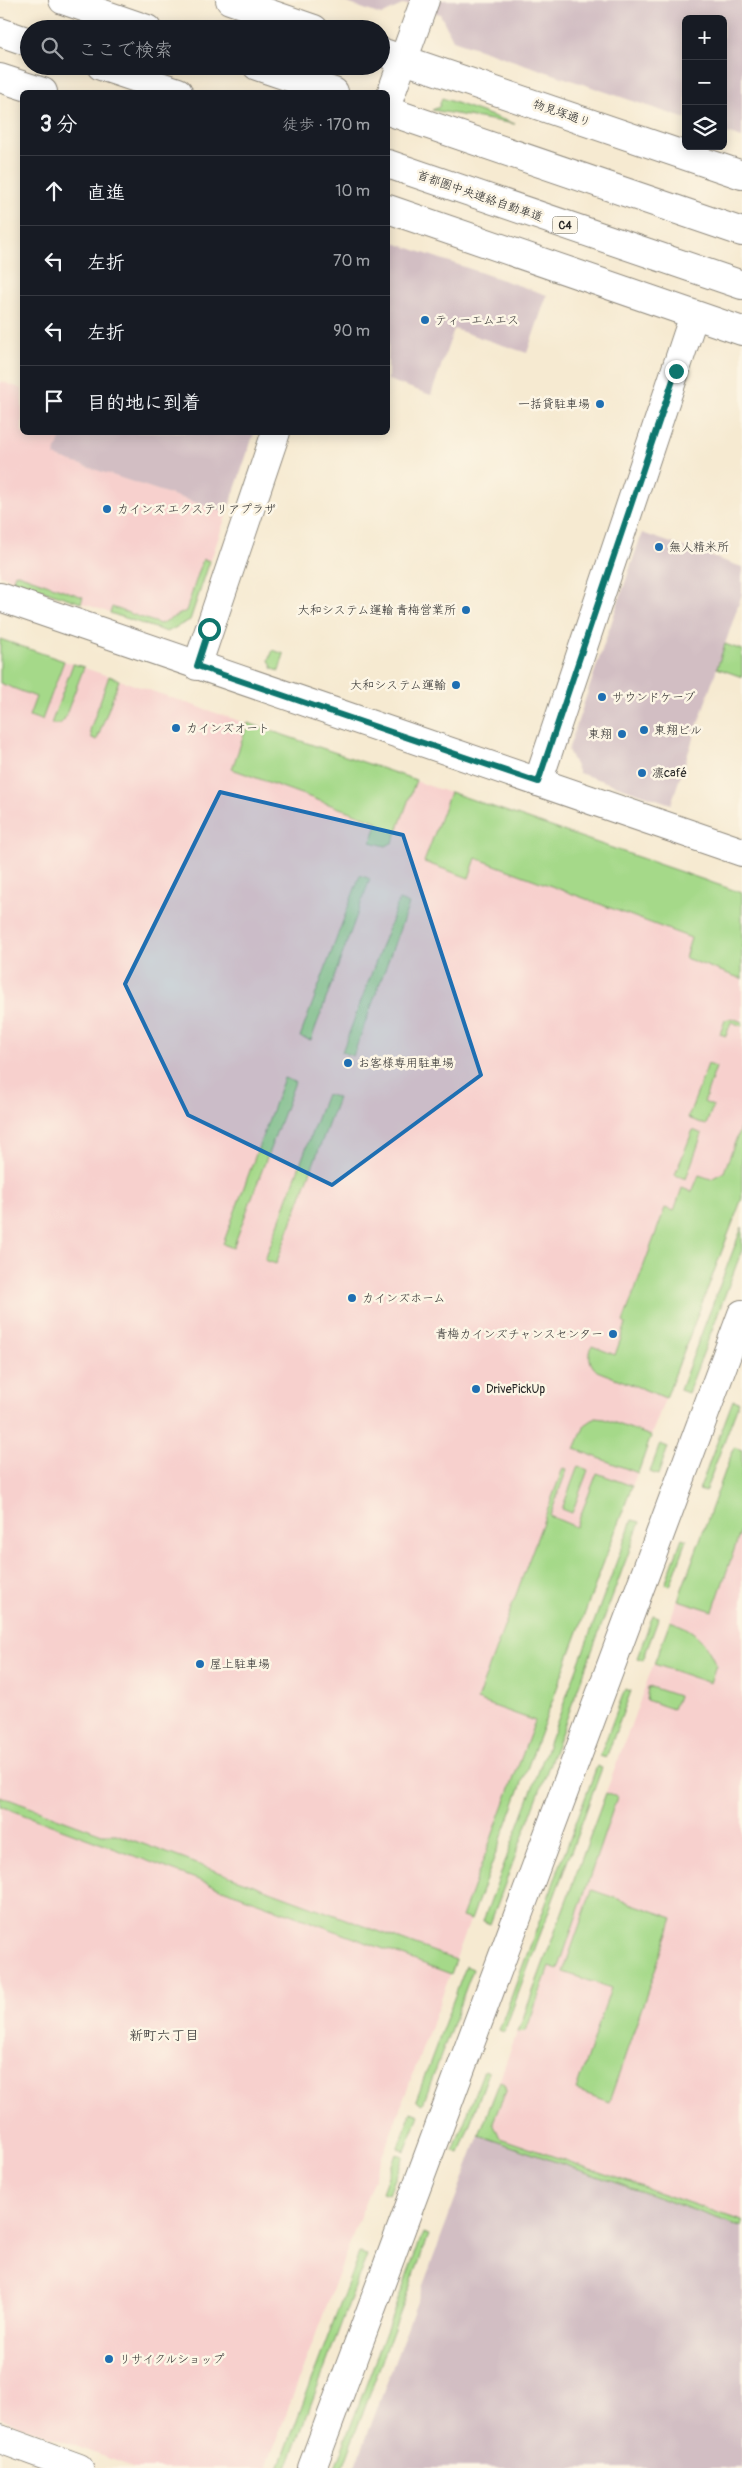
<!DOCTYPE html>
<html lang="ja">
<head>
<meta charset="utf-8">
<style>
	:root { --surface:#171b24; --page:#20242c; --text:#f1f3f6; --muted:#9ea1a6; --line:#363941 }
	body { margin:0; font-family:Pangolin,"Klee One",sans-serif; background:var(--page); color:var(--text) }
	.controls { position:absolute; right:15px; top:15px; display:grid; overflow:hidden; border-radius:8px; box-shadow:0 2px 12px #0003 }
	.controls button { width:45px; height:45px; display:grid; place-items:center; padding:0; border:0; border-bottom:1px solid var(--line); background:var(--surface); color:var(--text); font:25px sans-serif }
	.stop { position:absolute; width:15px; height:15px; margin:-11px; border:4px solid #0f766e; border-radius:50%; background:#fff }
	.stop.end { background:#0f766e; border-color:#fff; box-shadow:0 1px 5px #0008 }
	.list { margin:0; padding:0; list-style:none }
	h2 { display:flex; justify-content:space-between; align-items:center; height:65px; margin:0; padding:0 20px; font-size:21px }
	h2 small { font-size:16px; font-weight:400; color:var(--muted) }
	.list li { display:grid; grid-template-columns:32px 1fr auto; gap:15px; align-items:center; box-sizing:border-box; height:70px; padding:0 20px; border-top:1px solid var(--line) }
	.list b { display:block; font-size:19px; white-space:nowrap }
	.list em { font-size:16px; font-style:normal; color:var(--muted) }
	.icon { flex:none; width:28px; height:28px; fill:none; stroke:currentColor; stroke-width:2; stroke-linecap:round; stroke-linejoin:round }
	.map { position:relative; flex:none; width:742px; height:2468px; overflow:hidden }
	.search { position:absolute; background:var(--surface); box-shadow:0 2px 12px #0003; left:20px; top:20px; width:370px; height:55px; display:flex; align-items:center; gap:12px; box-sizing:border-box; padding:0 18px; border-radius:28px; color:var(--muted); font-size:19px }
	.panel { position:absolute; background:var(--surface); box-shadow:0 2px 12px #0003; left:20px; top:90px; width:370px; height:345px; border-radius:8px }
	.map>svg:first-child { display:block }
	.built { fill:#f7d0cd }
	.industrial { fill:#d2bec3 }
	.green { fill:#a5d989; stroke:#68825a }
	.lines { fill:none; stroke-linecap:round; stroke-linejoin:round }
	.minor-casing { stroke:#908a7e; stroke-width:30 }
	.highway-casing { stroke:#908a7e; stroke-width:30 }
	.minor { stroke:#fff; stroke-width:28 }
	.highway { stroke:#fff; stroke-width:28 }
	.route { stroke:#0f766e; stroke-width:6 }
	.marked { fill:#1f6fb2; fill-opacity:0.2; stroke:#1f6fb2; stroke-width:4; stroke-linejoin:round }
	.poi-dot { fill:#1f6fb2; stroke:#fcf5e5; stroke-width:2 }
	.labels { text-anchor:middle; stroke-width:5; stroke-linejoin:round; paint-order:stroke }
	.shield { fill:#fcf5e5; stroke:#6a6863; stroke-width:1 }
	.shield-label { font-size:11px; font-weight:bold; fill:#2b2b2b }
	.street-label { font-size:12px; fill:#2b2b2b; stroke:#fcf5e5 }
	.poi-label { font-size:12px; fill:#2b2b2b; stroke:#fcf5e5; text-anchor:start }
	.neighbourhood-label { font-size:14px; fill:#2b2b2b; stroke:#fcf5e5 }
</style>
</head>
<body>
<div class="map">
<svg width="742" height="2468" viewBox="0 0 742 2468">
	<rect width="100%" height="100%" fill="#fcf5e5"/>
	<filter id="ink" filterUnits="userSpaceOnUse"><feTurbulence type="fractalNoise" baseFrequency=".02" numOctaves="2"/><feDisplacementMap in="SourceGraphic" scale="10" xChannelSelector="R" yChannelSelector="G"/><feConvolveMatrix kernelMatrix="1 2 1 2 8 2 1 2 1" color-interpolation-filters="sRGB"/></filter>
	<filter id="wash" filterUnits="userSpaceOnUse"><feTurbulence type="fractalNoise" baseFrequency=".0096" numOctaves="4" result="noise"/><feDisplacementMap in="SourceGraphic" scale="20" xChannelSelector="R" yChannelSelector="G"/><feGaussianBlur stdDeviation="1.12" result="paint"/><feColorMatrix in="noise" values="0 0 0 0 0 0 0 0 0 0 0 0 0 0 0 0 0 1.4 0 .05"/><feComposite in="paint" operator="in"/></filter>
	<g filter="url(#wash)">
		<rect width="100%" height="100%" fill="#f6ead1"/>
		<g class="built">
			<polygon points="0,381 22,389 22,432 62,433 55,456 227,513 190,620 167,632 0,575"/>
			<polygon points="0,639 742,893 742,1198 652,1433 266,2468 135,2468 0,2418"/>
			<polygon points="734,1447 742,1450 742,2227 479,2135"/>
		</g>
		<g class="industrial">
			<polygon points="339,0 742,0 742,138 723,132 723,19 686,19 686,119 453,40 440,14 404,4 381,15"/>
			<polygon points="388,241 547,295 527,353 454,329 431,395 388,380"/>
			<polygon points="62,433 62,432 254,433 227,513 54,456"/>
			<polygon points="642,533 742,567 742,594 671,804 579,773 568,750"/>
			<polygon points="479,2135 742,2227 742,2468 355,2468"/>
		</g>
		<g class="green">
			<polygon points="442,98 515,124 432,110 439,107"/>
			<polygon points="203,559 210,561 190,620 167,632 110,613 112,607 160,624 186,611"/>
			<polygon points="15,573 83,597 81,603 13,580"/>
			<polygon points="0,639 64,661 42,720 29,716 36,697 0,683"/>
			<polygon points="725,644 742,650 742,677 717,668"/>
			<polygon points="273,650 284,654 279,671 273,669 269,660"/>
			<polygon points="73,664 84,667 64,720 60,724 51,724"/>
			<polygon points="109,676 119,680 97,740 92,738 90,730"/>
			<polygon points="248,723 416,780 393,842 386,846 371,842 378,822 232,769"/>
			<polygon points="450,792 742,893 742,979 685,958 691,938 476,858 469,878 424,862"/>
			<polygon points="360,875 370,879 311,1040 300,1037"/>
			<polygon points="399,900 409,904 353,1056 342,1052"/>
			<polygon points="732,1018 742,1022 742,1026 731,1022 726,1036 720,1034 725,1020"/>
			<polygon points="708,1064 716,1067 704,1102 713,1106 706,1125 688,1118"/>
			<polygon points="284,1078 295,1082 233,1248 223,1244"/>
			<polygon points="326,1094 338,1098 276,1264 265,1260"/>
			<path d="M 742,1123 L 742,1198 L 666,1398 L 597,1371 C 589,1364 588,1356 592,1346 L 615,1355 L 626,1324 L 623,1322 L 665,1208 L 674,1211 L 682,1188 L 692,1192 L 699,1175 L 711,1179 L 724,1172 Z"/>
			<polygon points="693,1130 702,1134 686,1179 675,1175"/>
			<polygon points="742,1227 742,1250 688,1393 680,1390"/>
			<polygon points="733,1400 739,1402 705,1492 699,1490"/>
			<polygon points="595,1418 604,1419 651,1436 638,1473 575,1449 585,1425"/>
			<polygon points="660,1444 668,1447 658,1475 650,1472"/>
			<polygon points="734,1447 742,1450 742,1527 713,1611 678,1600"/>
			<polygon points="578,1466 588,1470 572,1513 562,1509"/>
			<polygon points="563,1468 567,1469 550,1516 576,1527 597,1473 632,1486 471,1920 462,1917 535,1721 477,1700"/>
			<polygon points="632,1520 640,1522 490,1924 483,1921"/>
			<polygon points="682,1538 687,1540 670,1586 665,1584"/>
			<polygon points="653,1615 659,1617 643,1660 637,1658"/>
			<path d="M 670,1621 C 696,1630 705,1641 716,1665 L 710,1683 L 654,1664 Z"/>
			<polygon points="651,1687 678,1696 673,1709 646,1700 648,1688"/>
			<polygon points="625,1689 631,1691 606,1758 600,1756"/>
			<polygon points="597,1766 602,1768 504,2032 499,2030"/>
			<polygon points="606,1793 617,1797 558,1970 549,1967 526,2031 518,2032"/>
			<polygon points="0,1796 102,1834 116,1834 456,1960 451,1974 0,1806"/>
			<polygon points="592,1890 673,1918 609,2102 576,2090 611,1988 563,1972"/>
			<polygon points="466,1966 473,1969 423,2104 416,2100"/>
			<polygon points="484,2070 489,2072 459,2153 453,2151"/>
			<polygon points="500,2081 504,2084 506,2090 493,2122 500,2138 742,2221 742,2227 479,2135"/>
			<polygon points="411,2112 419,2115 405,2151 398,2148"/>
			<polygon points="396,2154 404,2156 389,2194 382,2192"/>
			<polygon points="423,2233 429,2235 342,2468 335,2468"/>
			<polygon points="359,2253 367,2255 287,2468 279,2468"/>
		</g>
	</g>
	<g filter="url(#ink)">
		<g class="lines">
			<defs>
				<g id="minor">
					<polyline points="230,0 314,29"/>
					<polyline points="381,52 742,175"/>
					<polyline points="0,78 43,92"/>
					<polyline points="388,102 425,0"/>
					<polyline points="388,209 742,331"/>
					<polyline points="0,597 742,852"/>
					<polyline points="197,666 276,432"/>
					<polyline points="538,782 694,315"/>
					<polyline points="0,2439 79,2468"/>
					<polyline points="312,2468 742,1314"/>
				</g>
				<g id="highway">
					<polyline points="63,0 147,29"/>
					<polyline points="0,32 29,42"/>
					<polyline points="101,66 178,92"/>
					<polyline points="257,66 334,92"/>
					<polyline points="388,111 742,232"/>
					<polyline points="388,164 742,285"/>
				</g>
			</defs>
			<use href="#minor" class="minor-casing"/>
			<use href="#highway" class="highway-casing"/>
			<use href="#minor" class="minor"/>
			<use href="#highway" class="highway"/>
		</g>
	</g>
	<g class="lines" filter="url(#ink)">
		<polyline class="route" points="209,629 197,666 538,782 676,371"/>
	</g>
	<path class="marked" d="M 220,792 L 403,835 L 481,1075 L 332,1185 L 188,1115 L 125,984 Z"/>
	<g class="poi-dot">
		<circle cx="425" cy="320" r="5"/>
		<circle cx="600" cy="404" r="5"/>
		<circle cx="107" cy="509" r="5"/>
		<circle cx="659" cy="547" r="5"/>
		<circle cx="466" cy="610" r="5"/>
		<circle cx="456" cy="685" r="5"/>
		<circle cx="602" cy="697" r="5"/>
		<circle cx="176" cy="728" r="5"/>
		<circle cx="644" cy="730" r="5"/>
		<circle cx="622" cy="734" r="5"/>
		<circle cx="642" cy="773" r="5"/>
		<circle cx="348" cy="1063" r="5"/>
		<circle cx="352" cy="1298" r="5"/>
		<circle cx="613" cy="1334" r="5"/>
		<circle cx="476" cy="1389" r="5"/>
		<circle cx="200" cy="1664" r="5"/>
		<circle cx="109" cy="2359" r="5"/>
	</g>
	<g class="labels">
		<rect class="shield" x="552.5" y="216.5" width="25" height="17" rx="4"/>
		<g class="shield-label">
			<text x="565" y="229">C4</text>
		</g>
		<g class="street-label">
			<text transform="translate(562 113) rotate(19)" y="4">物見塚通り</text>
			<text transform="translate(480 196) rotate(19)" y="4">首都圏中央連絡自動車道</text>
		</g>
		<g class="poi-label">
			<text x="435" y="324">ティーエムエス</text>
			<text x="590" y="408" text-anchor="end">一括貸駐車場</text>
			<text x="117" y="513">カインズ エクステリアプラザ</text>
			<text x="669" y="551">無人精米所</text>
			<text x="456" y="614" text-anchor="end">大和システム運輸 青梅営業所</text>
			<text x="446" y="689" text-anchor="end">大和システム運輸</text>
			<text x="612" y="701">サウンドケーブ</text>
			<text x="186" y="732">カインズオート</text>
			<text x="654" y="734">東翔ビル</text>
			<text x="612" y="738" text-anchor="end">東翔</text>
			<text x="652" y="777">凛café</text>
			<text x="358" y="1067">お客様専用駐車場</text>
			<text x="362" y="1302">カインズホーム</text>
			<text x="603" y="1338" text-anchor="end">青梅カインズチャンスセンター</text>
			<text x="486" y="1393">DrivePickUp</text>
			<text x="210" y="1668">屋上駐車場</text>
			<text x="119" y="2363">リサイクルショップ</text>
		</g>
		<g class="neighbourhood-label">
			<text x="164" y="2040">新町六丁目</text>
		</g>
	</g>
</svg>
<div class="controls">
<button>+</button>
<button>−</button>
<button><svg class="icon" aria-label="layers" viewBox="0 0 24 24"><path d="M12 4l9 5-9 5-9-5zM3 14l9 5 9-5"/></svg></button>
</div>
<div class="stop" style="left:209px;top:629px"></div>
<div class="stop end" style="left:676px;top:371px"></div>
<div class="search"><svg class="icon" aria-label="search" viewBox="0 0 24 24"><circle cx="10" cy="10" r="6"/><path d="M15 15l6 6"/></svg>ここで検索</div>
<section class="panel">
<h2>3 分<small>徒歩 · 170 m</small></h2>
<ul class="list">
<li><svg class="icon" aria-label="ahead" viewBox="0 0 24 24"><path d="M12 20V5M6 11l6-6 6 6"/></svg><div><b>直進</b></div><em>10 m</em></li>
<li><svg class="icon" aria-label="left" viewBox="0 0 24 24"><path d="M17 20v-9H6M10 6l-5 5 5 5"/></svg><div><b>左折</b></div><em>70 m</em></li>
<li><svg class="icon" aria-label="left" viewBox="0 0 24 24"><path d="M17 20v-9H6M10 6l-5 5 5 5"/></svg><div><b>左折</b></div><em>90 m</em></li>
<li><svg class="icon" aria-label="arrive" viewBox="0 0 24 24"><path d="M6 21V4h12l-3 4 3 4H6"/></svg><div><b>目的地に到着</b></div></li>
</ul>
</section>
</div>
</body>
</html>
